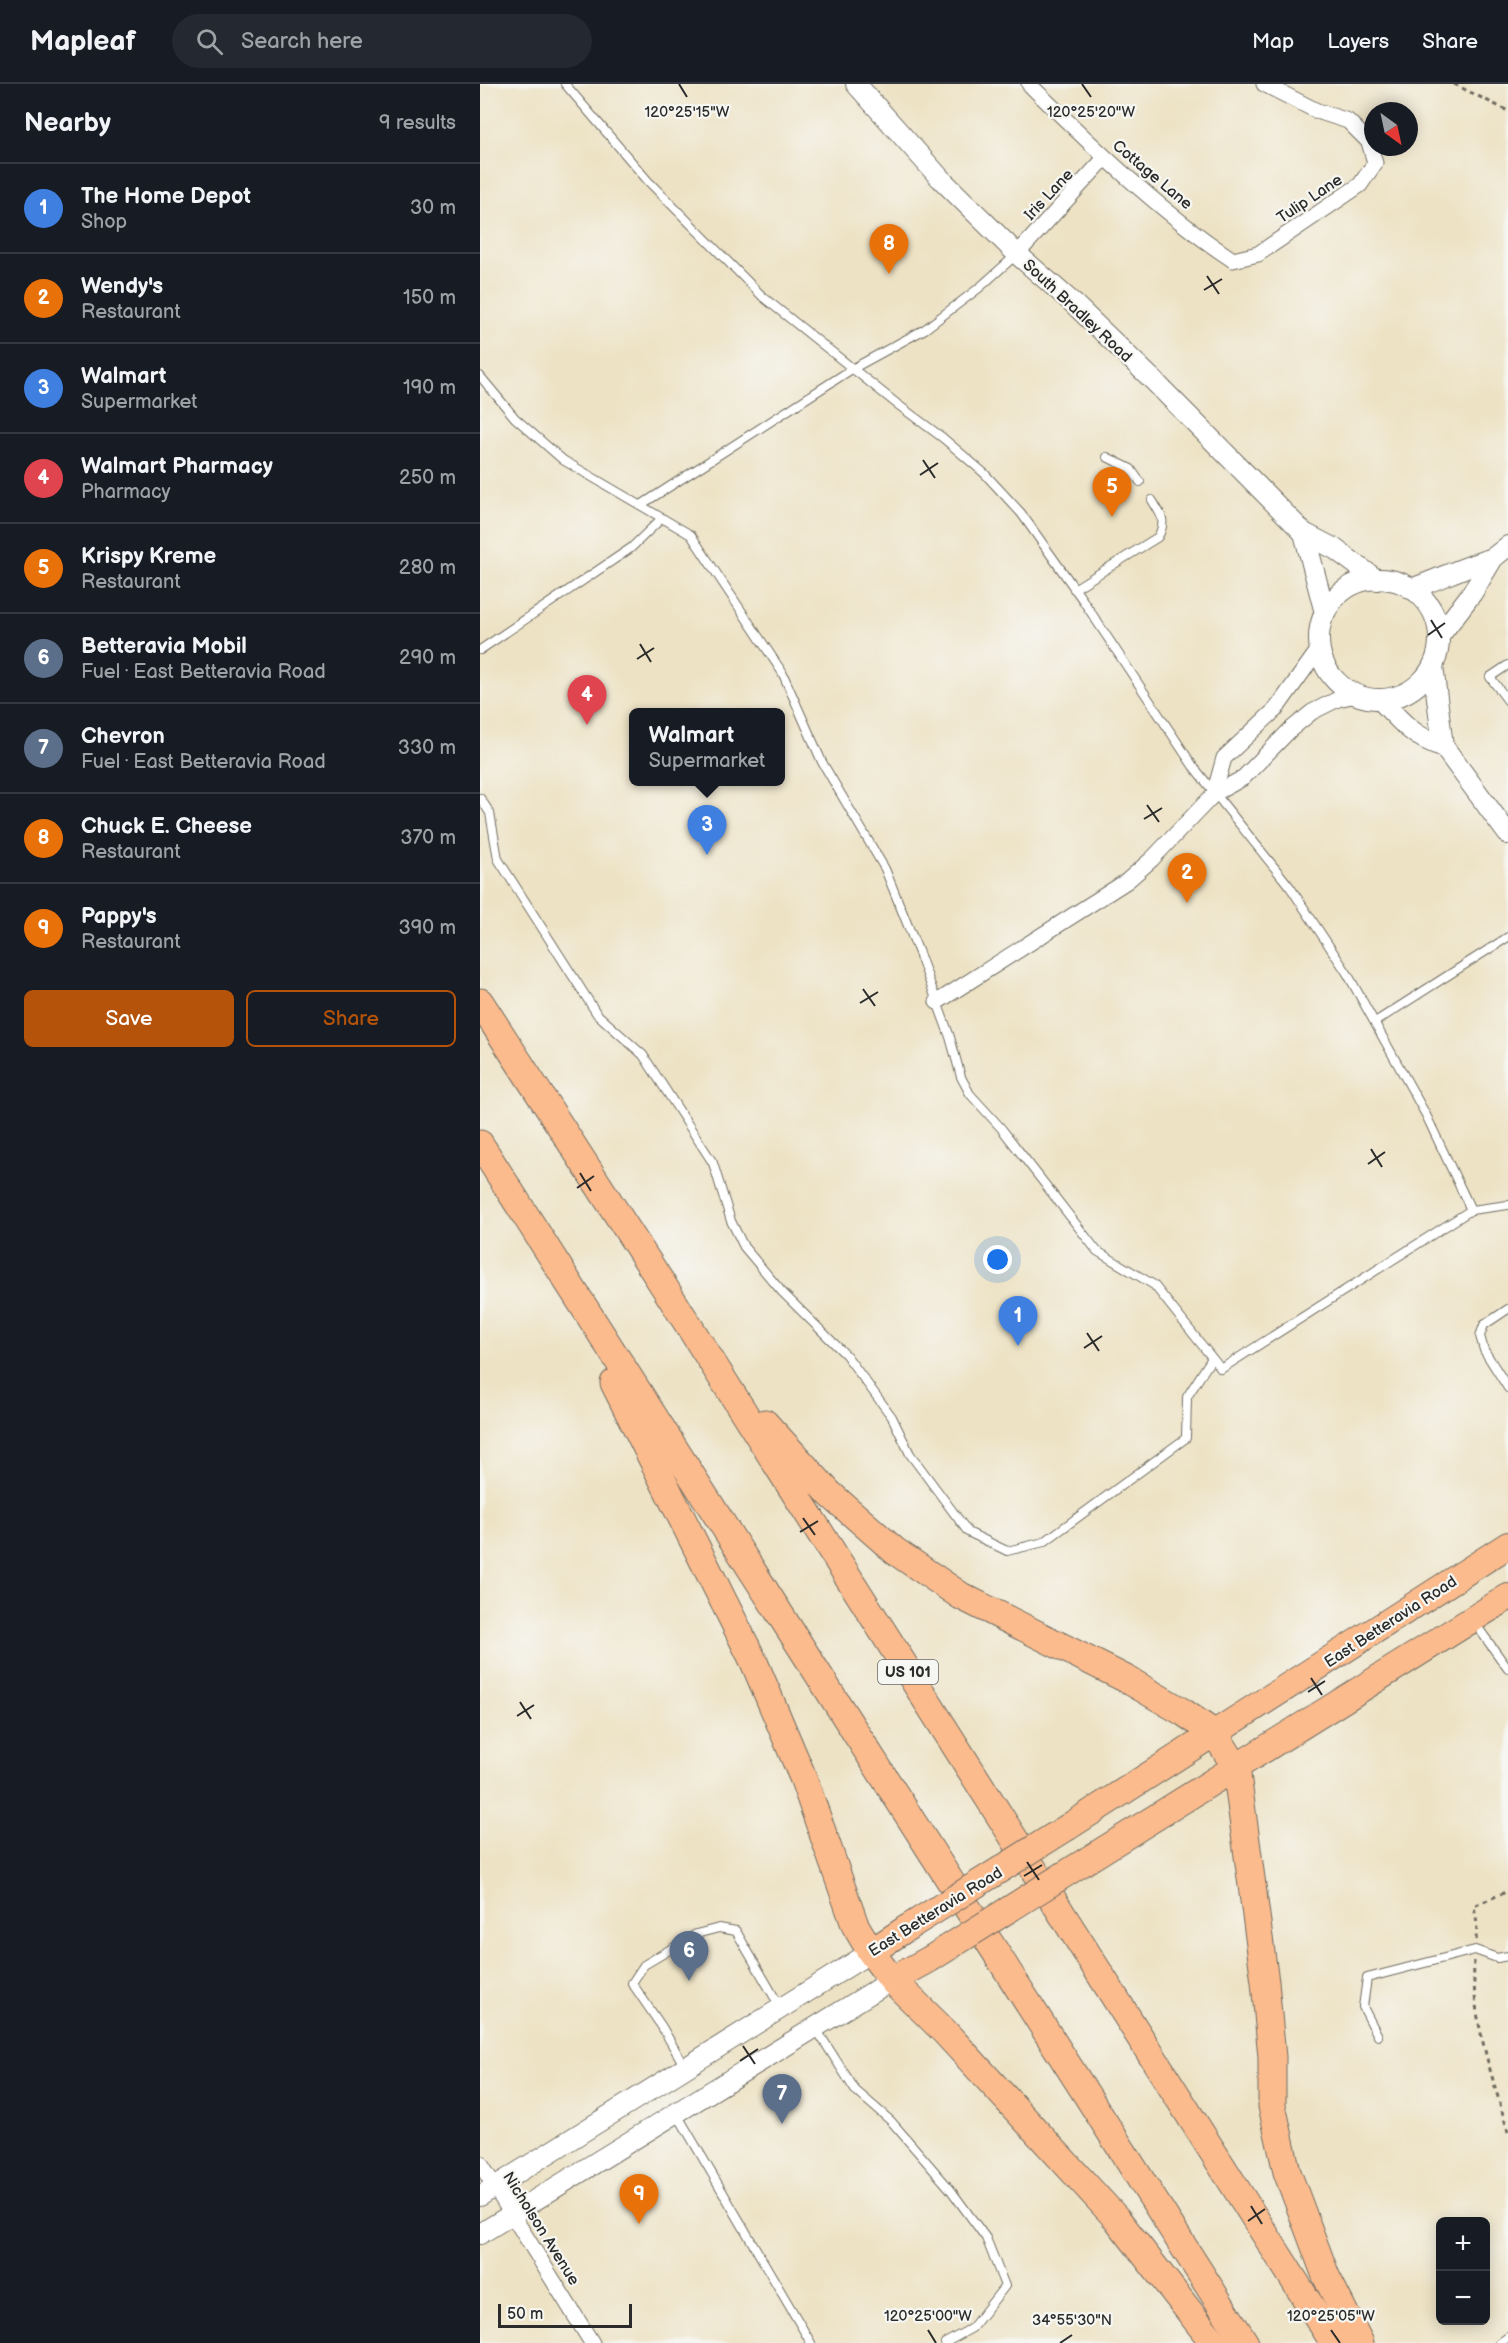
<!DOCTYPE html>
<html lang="en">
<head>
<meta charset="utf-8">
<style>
	:root { --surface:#171b24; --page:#242831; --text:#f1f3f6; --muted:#9ea1a6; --line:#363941; --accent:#b45309 }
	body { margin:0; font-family:"Balsamiq Sans",sans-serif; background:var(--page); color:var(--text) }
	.controls { position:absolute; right:18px; bottom:18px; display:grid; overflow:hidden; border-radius:9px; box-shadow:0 3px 15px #0003 }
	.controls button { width:54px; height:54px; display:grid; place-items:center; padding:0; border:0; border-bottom:2px solid var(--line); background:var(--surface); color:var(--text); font:30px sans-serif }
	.compass { position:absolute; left:884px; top:18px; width:54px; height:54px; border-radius:50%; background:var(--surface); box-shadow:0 3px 15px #0003; rotate:147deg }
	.scale { position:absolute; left:18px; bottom:15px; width:134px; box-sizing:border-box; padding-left:6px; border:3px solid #2b2b2b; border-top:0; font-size:16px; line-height:21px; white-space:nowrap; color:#2b2b2b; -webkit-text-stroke:4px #f6f6f2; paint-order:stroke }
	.you { position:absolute; left:518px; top:1176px; width:21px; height:21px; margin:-15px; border:4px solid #fff; border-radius:50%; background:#1a73e8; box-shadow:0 0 0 9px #1a73e833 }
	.badge { display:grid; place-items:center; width:39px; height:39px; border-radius:50%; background:var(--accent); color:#fff; font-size:20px; font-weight:700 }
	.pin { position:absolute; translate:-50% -50px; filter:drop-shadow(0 2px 3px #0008) }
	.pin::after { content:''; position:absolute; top:32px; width:21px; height:18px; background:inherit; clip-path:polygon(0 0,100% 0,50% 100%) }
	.popup { position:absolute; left:149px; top:624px; width:156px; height:78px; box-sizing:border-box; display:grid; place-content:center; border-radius:9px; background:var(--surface); filter:drop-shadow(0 2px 4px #0005); font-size:20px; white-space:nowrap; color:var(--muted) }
	.popup b { font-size:22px; color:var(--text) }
	.popup::after { content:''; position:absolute; left:50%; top:100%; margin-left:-12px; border:12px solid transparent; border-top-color:var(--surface) }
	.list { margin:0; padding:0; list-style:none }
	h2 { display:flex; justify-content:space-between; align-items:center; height:78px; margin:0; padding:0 24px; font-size:26px }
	h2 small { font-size:20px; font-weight:400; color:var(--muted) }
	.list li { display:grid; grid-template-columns:39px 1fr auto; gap:18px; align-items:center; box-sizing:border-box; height:90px; padding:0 24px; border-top:2px solid var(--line) }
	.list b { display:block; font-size:22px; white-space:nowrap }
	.list p { margin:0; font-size:20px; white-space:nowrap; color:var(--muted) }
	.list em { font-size:20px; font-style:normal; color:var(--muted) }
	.actions { display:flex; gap:12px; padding:18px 24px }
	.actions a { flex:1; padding:14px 0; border:2px solid var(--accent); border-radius:9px; text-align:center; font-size:21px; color:var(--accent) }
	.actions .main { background:var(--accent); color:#fff }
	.icon { flex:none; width:33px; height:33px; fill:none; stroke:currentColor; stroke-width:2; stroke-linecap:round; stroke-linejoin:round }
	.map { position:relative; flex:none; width:1028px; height:2259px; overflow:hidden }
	header { display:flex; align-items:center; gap:36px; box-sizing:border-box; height:84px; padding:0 30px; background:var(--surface); border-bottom:2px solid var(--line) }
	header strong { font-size:28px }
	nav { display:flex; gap:33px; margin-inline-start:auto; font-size:21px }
	.search { width:420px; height:54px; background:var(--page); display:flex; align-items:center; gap:15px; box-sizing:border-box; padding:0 21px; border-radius:33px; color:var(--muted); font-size:22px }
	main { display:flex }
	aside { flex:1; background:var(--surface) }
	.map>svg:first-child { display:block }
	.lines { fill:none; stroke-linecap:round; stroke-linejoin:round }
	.service-casing { stroke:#6f6b61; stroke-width:10 }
	.minor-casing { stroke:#6f6b61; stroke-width:17 }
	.tertiary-casing { stroke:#6f6b61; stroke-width:22 }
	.trunk-casing { stroke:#6f6b61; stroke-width:28 }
	.motorway-casing { stroke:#6f6b61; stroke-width:29 }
	.path { stroke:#6f6b61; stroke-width:3; stroke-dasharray:4.5 4.5; stroke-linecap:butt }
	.service { stroke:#fff; stroke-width:8 }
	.minor { stroke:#fff; stroke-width:15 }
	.tertiary { stroke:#fff; stroke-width:20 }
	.trunk { stroke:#fbbb8d; stroke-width:26 }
	.motorway { stroke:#fbbb8d; stroke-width:27 }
	.trunk-bridge-casing { stroke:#6f6b61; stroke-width:28; stroke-linecap:butt }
	.trunk-bridge { stroke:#fbbb8d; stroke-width:26 }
	.ticks { fill:none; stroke:#2b2b2b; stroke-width:2 }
	.labels { text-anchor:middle; stroke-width:4.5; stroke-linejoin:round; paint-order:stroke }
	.shield { fill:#f6f6f2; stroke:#686867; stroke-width:1.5 }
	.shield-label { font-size:15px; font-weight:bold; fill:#2b2b2b }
	.street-label { font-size:16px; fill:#2b2b2b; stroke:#f6f6f2 }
	.ticks-label { font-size:15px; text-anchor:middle; fill:#2b2b2b; stroke:#f6f6f2; stroke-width:4.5; stroke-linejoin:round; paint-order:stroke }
</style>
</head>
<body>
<header>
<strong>Mapleaf</strong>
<div class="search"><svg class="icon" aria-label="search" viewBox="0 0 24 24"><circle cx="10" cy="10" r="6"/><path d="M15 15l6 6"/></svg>Search here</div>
<nav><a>Map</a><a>Layers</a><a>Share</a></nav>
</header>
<main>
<aside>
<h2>Nearby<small>9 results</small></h2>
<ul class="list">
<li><span class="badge" style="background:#3f7fe0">1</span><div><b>The Home Depot</b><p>Shop</p></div><em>30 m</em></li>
<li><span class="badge" style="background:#e8710a">2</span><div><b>Wendy's</b><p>Restaurant</p></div><em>150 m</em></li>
<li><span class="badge" style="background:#3f7fe0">3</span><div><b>Walmart</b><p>Supermarket</p></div><em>190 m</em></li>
<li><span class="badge" style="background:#e0444e">4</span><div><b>Walmart Pharmacy</b><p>Pharmacy</p></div><em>250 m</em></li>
<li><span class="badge" style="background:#e8710a">5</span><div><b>Krispy Kreme</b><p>Restaurant</p></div><em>280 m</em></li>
<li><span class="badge" style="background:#5c6f8a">6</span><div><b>Betteravia Mobil</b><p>Fuel · East Betteravia Road</p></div><em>290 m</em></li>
<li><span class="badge" style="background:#5c6f8a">7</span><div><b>Chevron</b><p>Fuel · East Betteravia Road</p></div><em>330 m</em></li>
<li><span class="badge" style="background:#e8710a">8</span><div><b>Chuck E. Cheese</b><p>Restaurant</p></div><em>370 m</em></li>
<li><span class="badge" style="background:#e8710a">9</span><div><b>Pappy's</b><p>Restaurant</p></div><em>390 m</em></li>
</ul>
<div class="actions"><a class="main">Save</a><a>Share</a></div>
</aside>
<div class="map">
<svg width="1028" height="2259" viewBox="0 0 1028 2259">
	<rect width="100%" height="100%" fill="#f6f6f2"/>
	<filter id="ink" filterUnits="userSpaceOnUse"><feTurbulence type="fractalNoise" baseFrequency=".0167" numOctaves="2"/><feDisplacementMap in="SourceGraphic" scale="12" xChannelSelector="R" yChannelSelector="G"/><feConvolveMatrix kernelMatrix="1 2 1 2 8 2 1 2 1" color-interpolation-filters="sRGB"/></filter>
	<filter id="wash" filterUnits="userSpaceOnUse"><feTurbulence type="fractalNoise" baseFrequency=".008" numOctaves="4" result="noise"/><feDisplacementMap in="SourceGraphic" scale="24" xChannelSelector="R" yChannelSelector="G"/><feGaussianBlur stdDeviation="1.35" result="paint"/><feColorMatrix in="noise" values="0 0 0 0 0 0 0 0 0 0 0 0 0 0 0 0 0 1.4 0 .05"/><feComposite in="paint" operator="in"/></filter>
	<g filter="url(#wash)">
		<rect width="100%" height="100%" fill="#ede2c4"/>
	</g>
	<g filter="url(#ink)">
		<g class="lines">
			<defs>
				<g id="service">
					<polyline points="0,292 35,334 83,376 211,451 302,588 342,678 405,785 439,869 470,953 481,993 490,1010 521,1044 617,1167 674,1201 741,1285 991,1126 946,1031 867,889 810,803 713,682 602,515 541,429 504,389 463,354 417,320 283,213 168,97 85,0"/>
					<polyline points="627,373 651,385 660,398"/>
					<polyline points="161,421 372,285 445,245 499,204 536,171"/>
					<path d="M 594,505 L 678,453 C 687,436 681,431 672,416"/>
					<polyline points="0,566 151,464 182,434"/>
					<polyline points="1028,581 1010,593 1028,617"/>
					<polyline points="0,714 10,729 18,775 117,930 163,971 233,1079 251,1137 264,1163 302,1208 366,1271 412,1333 430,1370 488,1448 527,1467 564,1458 706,1354 707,1313 732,1274"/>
					<polyline points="895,938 1028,853"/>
					<polyline points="991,1126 1028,1121"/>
					<polyline points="1028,1225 1004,1241 1000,1252 1004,1266 1028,1304"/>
					<polyline points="994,1538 1028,1585"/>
					<polyline points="335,1943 375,2006 411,2037 470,2105 506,2154 525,2202 492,2244 465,2259"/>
					<polyline points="898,1952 883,1923 887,1894 995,1866 1017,1874 1028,1872"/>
					<polyline points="205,1983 182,1943 152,1899 164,1881 216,1850 239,1844 256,1847 300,1923"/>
					<polyline points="197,2030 331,2259"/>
					<polyline points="1020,2259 1028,2253"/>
				</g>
				<g id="minor">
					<path d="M 549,0 C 612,62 679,127 753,176 L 778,170 L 880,101 L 895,79 L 889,58 L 868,37 L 837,27 L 784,0"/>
					<polyline points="537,170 625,74"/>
					<polyline points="734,710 744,674 796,625 839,565"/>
					<polyline points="457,918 647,797 672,775 734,710 763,694 810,646 832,628 858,615 876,611"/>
					<polyline points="0,2079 112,2259"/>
				</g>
				<g id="tertiary">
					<polyline points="376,0 460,94 537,170 594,220 674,297 824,449 855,465 897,496"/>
					<polyline points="824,449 845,529"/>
					<circle cx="899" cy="555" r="60"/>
					<path d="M 931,505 C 959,495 985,482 1013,474"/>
					<polyline points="960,551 992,509 1013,474 1028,462"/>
					<polyline points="953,582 963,662 1028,750"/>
					<path d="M 900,615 C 919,636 935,655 963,662"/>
					<polyline points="0,2112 391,1868"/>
					<polyline points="0,2150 412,1896"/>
				</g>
				<g id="trunk">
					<polyline points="588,1743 1028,1461"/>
					<polyline points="609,1775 1028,1513"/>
					<polyline points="391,1868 427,1844"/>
					<polyline points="412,1896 450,1875"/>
				</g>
				<g id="motorway">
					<polyline points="0,918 183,1201 854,2259"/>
					<polyline points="0,1060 765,2259"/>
					<polyline points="134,1299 274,1578 324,1696 375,1841 391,1868 412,1896 463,1946 637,2135 734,2259"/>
					<polyline points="285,1339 350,1410 415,1467 481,1512 648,1596 703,1628 735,1650 756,1683 785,1898 792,1973 792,2022 807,2088 846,2192 880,2259"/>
				</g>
			</defs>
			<use href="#service" class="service-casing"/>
			<use href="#minor" class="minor-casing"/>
			<use href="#tertiary" class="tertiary-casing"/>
			<use href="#trunk" class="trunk-casing"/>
			<use href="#motorway" class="motorway-casing"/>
			<g class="path">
				<polyline points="974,0 1028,27"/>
				<polyline points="996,1856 997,1840 994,1822 1028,1807"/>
				<path d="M 994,1877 C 991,1935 1013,1993 1028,2048"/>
			</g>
			<use href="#service" class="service"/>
			<use href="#minor" class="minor"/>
			<use href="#tertiary" class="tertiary"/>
			<use href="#trunk" class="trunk"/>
			<use href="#motorway" class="motorway"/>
			<defs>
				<g id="trunk-bridge">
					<polyline points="427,1844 588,1743"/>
					<polyline points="450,1875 609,1775"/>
				</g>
			</defs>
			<use href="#trunk-bridge" class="trunk-bridge-casing"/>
			<use href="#trunk-bridge" class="trunk-bridge"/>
		</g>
	</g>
	<path class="ticks" d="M 199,0 L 207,13M 602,0 L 611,13M 727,192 L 739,210M 724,206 L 742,195M 443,376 L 455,394M 440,391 L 458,379M 951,536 L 962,554M 948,551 L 965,539M 160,560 L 171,578M 157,575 L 174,564M 667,721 L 679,738M 664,735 L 682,724M 383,905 L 395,922M 380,919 L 398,908M 891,1065 L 902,1083M 888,1080 L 905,1068M 100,1089 L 111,1107M 97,1104 L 114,1092M 607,1249 L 619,1267M 604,1264 L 622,1252M 323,1434 L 335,1451M 320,1448 L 338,1437M 831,1594 L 842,1611M 828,1608 L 845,1597M 40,1618 L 51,1635M 37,1632 L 54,1621M 547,1778 L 559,1796M 544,1792 L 562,1781M 263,1962 L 275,1980M 260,1977 L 278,1965M 771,2122 L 782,2140M 768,2137 L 785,2125M 448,2246 L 456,2259M 851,2246 L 860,2259M 580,2259 L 592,2251"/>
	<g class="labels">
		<rect class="shield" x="398" y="1576" width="60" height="24" rx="4.5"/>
		<g class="shield-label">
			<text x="428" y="1593">US 101</text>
		</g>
		<g class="street-label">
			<text transform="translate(673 90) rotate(40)" y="6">Cottage Lane</text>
			<text transform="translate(568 110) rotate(-47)" y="6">Iris Lane</text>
			<text transform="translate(829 114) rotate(-34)" y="6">Tulip Lane</text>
			<text transform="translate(598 226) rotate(43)" y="6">South Bradley Road</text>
			<text transform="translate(910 1537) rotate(-33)" y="6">East Betteravia Road</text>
			<text transform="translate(455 1827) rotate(-32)" y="6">East Betteravia Road</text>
			<text transform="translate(62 2144) rotate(58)" y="6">Nicholson Avenue</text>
		</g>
	</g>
	<g class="ticks-label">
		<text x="207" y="33">120°25'15"W</text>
		<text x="611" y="33">120°25'20"W</text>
		<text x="448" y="2237">120°25'00"W</text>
		<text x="851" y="2237">120°25'05"W</text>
		<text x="592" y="2241">34°55'30"N</text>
	</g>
</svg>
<div class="controls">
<button>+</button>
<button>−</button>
</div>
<svg class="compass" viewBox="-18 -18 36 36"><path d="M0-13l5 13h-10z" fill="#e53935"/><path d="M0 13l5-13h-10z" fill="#9ea1a6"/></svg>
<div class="scale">50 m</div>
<div class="you"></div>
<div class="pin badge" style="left:538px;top:1262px;background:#3f7fe0">1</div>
<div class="pin badge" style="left:707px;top:819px;background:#e8710a">2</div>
<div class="pin badge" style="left:227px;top:771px;background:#3f7fe0">3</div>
<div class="popup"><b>Walmart</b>Supermarket</div>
<div class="pin badge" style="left:107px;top:641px;background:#e0444e">4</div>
<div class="pin badge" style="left:632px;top:433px;background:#e8710a">5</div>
<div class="pin badge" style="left:209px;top:1897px;background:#5c6f8a">6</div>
<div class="pin badge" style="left:302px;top:2040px;background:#5c6f8a">7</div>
<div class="pin badge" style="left:409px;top:190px;background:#e8710a">8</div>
<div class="pin badge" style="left:159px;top:2140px;background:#e8710a">9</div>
</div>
</main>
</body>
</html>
